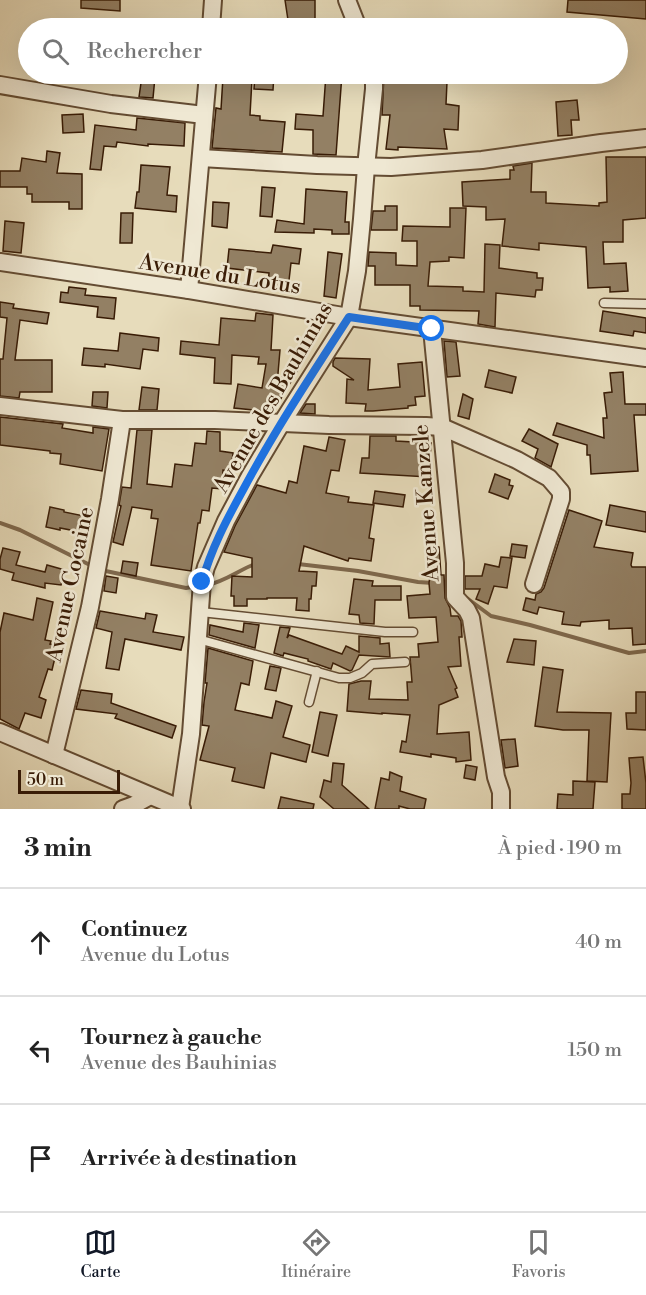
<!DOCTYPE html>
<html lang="fr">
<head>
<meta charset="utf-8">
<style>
	:root { --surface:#fff; --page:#f6f6f6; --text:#222; --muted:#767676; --line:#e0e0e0; --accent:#111827 }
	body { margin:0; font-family:"Libre Bodoni",serif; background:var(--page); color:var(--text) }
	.scale { position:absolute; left:18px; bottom:15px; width:102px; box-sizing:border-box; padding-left:6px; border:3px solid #391c06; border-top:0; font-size:16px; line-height:21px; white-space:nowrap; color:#391c06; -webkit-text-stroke:4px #efe8d3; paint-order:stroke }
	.stop { position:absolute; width:18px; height:18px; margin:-14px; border:4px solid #1a73e8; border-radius:50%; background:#fff }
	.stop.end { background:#1a73e8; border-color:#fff; box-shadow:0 2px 6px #0008 }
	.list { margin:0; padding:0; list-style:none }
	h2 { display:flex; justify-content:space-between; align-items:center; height:78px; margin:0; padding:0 24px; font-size:26px }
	h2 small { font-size:20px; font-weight:400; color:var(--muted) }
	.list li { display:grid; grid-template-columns:39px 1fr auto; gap:18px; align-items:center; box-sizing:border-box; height:108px; padding:0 24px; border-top:2px solid var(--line) }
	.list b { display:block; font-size:22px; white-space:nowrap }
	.list p { margin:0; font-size:20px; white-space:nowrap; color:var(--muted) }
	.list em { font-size:20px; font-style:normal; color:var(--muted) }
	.icon { flex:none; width:33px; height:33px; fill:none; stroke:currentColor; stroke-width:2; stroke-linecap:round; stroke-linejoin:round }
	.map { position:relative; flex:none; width:646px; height:809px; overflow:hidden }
	.search { position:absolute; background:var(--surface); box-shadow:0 6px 24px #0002; left:18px; right:18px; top:18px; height:66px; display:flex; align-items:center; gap:15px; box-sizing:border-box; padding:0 21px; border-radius:33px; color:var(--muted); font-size:22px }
	.sheet { height:402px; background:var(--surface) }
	nav { display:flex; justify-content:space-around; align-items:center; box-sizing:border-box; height:84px; border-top:2px solid var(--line); background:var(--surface); font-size:16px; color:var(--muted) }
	nav a { display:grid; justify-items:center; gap:3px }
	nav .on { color:var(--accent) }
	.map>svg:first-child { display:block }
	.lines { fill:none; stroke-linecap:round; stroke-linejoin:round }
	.stream { stroke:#7e684d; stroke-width:4 }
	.building { fill:#938064; stroke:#391c06; stroke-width:1.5 }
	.lane-casing { stroke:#644c33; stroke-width:11 }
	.street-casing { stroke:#644c33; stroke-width:20 }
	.lane { stroke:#efe8d3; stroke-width:8 }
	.street { stroke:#efe8d3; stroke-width:16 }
	.route { stroke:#1a73e8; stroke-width:8 }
	.labels { text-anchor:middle; stroke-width:5; stroke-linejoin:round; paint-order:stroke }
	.street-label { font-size:22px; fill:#391c06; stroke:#efe8d3 }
</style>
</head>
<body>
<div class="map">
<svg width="646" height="809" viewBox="0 0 646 809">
	<rect width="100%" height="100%" fill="#e7dcbb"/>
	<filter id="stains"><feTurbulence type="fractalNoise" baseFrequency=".00333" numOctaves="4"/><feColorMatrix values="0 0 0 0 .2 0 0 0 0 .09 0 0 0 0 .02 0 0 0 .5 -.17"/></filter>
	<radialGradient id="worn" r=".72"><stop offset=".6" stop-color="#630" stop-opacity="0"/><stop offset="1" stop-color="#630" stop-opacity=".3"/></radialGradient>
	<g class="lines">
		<g class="stream">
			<polyline points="0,523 20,530 92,566"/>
			<polyline points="298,564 358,571 418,582 433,583"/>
			<polyline points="101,570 186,588 197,586"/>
			<path d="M 207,585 C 224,582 239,570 255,564"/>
			<polyline points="464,596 491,616 530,625 629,653 646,651"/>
		</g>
	</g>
	<g class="building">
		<polygon points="81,0 120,0 120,11 81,8"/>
		<polygon points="285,0 315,0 315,28 297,28 297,19 288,20"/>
		<polygon points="568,0 646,0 646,19 567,12"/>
		<polygon points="255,74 274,74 273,90 254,89"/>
		<polygon points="326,74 342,74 336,155 313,154 313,130 295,129 296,114 323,116"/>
		<polygon points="384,74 434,74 434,81 447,82 446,104 459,106 458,130 444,129 447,149 398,147 398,150 386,149 390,115 382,115"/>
		<polygon points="142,76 155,77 153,98 139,97"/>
		<polygon points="223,77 252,79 250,115 260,116 260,120 285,122 282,152 212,148 216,108 221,109"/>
		<polygon points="577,100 579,120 571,120 572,135 558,136 556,102"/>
		<polygon points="83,114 84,132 63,133 62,115"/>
		<polygon points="137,118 185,123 184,146 148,144 148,146 117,142 116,147 104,146 101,170 90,169 95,125 136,130"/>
		<polygon points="47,151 60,153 57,173 82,174 82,209 69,209 69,202 32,202 32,194 27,194 27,187 0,187 0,171 20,171 22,158 46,162"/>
		<polygon points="606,157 646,157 646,218 623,220 623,242 603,242 604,264 626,263 628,291 610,292 610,287 588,288 586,247 539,243 539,250 502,246 505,219 486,220 486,207 463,206 462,182 510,179 510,170 514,170 513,166 532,163 531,192 546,192 546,203 599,206 599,203 607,202"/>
		<polygon points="141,165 170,167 167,195 177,196 176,212 135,208 137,192 139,192"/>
		<polygon points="262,187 275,188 272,217 260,216"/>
		<polygon points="306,189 347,192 345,222 349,222 349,234 332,234 332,230 314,229 314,233 275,232 277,220 304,224"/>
		<polygon points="213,202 229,203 227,228 212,226"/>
		<polygon points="385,206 397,206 397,230 371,230 373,211 385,211"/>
		<polygon points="450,208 466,208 464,258 449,257 449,261 430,262 428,286 463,287 463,291 484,292 485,244 500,245 499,268 537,273 537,278 543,278 542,290 536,290 535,297 496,293 495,327 478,324 479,311 420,310 420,306 410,306 410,285 375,285 375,266 368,266 369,252 396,253 396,265 417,266 417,241 402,241 403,226 450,227"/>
		<polygon points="121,213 133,213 132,243 120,243"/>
		<polygon points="5,221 24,223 21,253 3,251"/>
		<polygon points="273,245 301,249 299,264 291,263 288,289 268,286 269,273 227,268 229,249 271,253"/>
		<polygon points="328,252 342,254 336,298 324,296"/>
		<polygon points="69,287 86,289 85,295 116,298 114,319 97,317 98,307 60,302 61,292 68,293"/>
		<polygon points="0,302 14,304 13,308 49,313 47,324 20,320 15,360 52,360 52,392 20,392 19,398 0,396 0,359 3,359 7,318 0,317"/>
		<polygon points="603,311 646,318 646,333 634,331 633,336 600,331"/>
		<polygon points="256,313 273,315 271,350 280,350 277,385 291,363 299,368 273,412 234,408 238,384 262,388 266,364 258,364 259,357 232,355 231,384 214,383 215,358 180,354 181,341 219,345 221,318 255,321"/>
		<polygon points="120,333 159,338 158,351 143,349 140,369 105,364 105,367 82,365 84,348 118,351"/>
		<polygon points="444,341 456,342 460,376 447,377"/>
		<polygon points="335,358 370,359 368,390 400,387 398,364 422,362 425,396 415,397 416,405 408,406 408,408 373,411 365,411 366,404 346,403 347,379 354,380 333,366 333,362"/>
		<polygon points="489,370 516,377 512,393 485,387"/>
		<polygon points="623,372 625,404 646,404 646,415 634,415 638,471 591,474 590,455 587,455 587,445 553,435 557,423 604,438 603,418 607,418 604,393 612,392 610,373"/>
		<polygon points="142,387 159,389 157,410 139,410"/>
		<polygon points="93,392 108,392 107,408 92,406"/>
		<polygon points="463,394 473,399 469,419 458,416"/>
		<polygon points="306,404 315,404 315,414 300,413"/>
		<polygon points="0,417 63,424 62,428 93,433 93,427 109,429 102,471 60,464 61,454 50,453 50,451 0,445"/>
		<polygon points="529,429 558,444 551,467 535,458 538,449 522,441"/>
		<polygon points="137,430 152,430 147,484 172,487 175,464 192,466 195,443 206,444 207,431 220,432 220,451 233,453 231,471 223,470 222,489 212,488 209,511 202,510 200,523 198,523 191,571 151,565 158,519 151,518 152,510 132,507 123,545 113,542 121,506 119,505 122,487 131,488"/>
		<polygon points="370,436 396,436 396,441 431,443 429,477 360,473 362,458 369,458"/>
		<polygon points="329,437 345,440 339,471 331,470 326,493 349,497 348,502 374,505 369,538 374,539 371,561 349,558 348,561 304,546 299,571 317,572 316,586 312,586 311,599 309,599 309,611 296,610 297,598 267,598 267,599 247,599 247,606 234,606 234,596 231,596 232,576 252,577 252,558 224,552 235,526 257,485 286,493 289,481 297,483 304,446 326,451"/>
		<polygon points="495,474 510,480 509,485 513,486 508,499 489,492"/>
		<polygon points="375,491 405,495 403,507 373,503"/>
		<polygon points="610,505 646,512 646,532 606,525"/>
		<polygon points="50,507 64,510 64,512 89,517 86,533 60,528 60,530 46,527"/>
		<polygon points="569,510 602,521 594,547 633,553 631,565 632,567 646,567 646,644 633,645 632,628 609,629 609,620 581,622 580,626 562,624 564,612 539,607 537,614 523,610 526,598 535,600 536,594 541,592 544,588"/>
		<polygon points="512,544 527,546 525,558 510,556"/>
		<polygon points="434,546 439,547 441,575 444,575 445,598 450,608 451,616 458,616 461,621 462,637 459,637 461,666 448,667 457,688 455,689 458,697 439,705 437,734 469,732 471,760 456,762 456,758 431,754 431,757 400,752 402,741 406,742 410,715 382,713 382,714 347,711 349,684 361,681 371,681 369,699 408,700 407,682 412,682 410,657 419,657 418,644 438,642 436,617 409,618 407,596 430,594 429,583 431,569 428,569 427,559 432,559"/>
		<polygon points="3,548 20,552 16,565 45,572 47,565 65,570 61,585 45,583 45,588 12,580 14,573 0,569 0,559"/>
		<polygon points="501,557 512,558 507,588 494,586 488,604 476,599 480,589 465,589 465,576 482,576 485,564 499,567"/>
		<polygon points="123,561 138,563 136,576 121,573"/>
		<polygon points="106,576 118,578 116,593 104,591"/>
		<polygon points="354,579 373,581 372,586 401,586 401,600 375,600 374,624 360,623 359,615 349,614"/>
		<polygon points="37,598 53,602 45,640 51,641 50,644 58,645 52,670 48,669 39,697 46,700 41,718 25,713 19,729 0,719 0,632 4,613 33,620"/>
		<polygon points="100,611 145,619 146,613 157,615 153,632 184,637 181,650 125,639 119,670 106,668 112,632 96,628"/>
		<polygon points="244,623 259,625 255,648 209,635 210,625 243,632"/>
		<polygon points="280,627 290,628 287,638 289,635 342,654 346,646 359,652 359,636 380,638 380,644 389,643 390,657 359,655 352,670 350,671 333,663 331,669 308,661 308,659 284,653 283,656 274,653"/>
		<polygon points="514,639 536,641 534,665 507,662"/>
		<polygon points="208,648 253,661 249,685 241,683 235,710 272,718 276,701 292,706 283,737 310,745 306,762 271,753 264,788 232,781 235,768 200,760 209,726 202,725 204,702 207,683 205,683"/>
		<polygon points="270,666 281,668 276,691 265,689"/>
		<polygon points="543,667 563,670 557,712 611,713 607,782 587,781 589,730 563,730 535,726"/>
		<polygon points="81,690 112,694 111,703 176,726 172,738 115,718 117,714 76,709"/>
		<polygon points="636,692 646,692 646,730 627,729 626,713 636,713"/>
		<polygon points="320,712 337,715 328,756 312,752"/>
		<polygon points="515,739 518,766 505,768 501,740"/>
		<polygon points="643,757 646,783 646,809 622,809 622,794 630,794 631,783 629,758"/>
		<polygon points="333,763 344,764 342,785 369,809 334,809 320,797 324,780 331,782"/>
		<polygon points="466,765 477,767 475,780 464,778"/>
		<polygon points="390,772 402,777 400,791 426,799 424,809 410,809 399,806 399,809 375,809 381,778 389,780"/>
		<polygon points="573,781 595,782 593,809 557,809 558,794 573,795"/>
		<polygon points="281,797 314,804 313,809 278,809"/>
	</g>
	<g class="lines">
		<defs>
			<g id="lane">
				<polyline points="604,303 646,304"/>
				<polyline points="201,612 385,632 413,632"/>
				<polyline points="198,639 339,678 350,678 362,673 372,664 405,662"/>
				<polyline points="309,702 317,671"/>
			</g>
			<g id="street">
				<polyline points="347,0 358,28"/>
				<polyline points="211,28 213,0"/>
				<polyline points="0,85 111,104 204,115"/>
				<polyline points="201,158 317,165 391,167 482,160 601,143 646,138"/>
				<polyline points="0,262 189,290 349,317 646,358"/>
				<polyline points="189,290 208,74"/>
				<polyline points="432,329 455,563 455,597 467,610 471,618 496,777 501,792 501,809"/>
				<polyline points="0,406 122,420 215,420 329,425 426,426 442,427 517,460 549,478 561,492 561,499 534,584"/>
				<polyline points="0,732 182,809"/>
				<polyline points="54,755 90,607 110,499 122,420"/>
				<polyline points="180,808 191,734 202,582 206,567 226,521 250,476 281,424 349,317 357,271 362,219 366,167 374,89 374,74"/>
				<polyline points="123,809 134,805 150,796"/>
			</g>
		</defs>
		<use href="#lane" class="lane-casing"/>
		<use href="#street" class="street-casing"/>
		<use href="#lane" class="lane"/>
		<use href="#street" class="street"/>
	</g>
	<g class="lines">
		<path class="route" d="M 202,582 C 211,549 227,519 243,490 C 275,430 312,374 349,317 L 432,329"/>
	</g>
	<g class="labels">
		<g class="street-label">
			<text transform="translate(220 273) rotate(9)" y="8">Avenue du Lotus</text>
			<text transform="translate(272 397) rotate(-60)" y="8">Avenue des Bauhinias</text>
			<text transform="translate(425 503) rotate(-94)" y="8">Avenue Kanzele</text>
			<text transform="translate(69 584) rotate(-78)" y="8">Avenue Cocaine</text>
		</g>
	</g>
	<rect width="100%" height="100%" filter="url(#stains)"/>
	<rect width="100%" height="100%" fill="url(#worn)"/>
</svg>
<div class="scale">50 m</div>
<div class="stop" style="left:432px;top:329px"></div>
<div class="stop end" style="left:202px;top:582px"></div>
<div class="search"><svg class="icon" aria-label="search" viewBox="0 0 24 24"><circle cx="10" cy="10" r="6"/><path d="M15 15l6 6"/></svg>Rechercher</div>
</div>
<section class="sheet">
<h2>3 min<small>À pied · 190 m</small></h2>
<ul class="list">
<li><svg class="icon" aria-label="ahead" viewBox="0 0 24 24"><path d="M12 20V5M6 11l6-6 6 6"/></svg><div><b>Continuez</b><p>Avenue du Lotus</p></div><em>40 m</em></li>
<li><svg class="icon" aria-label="left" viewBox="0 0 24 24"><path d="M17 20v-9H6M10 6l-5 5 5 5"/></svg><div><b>Tournez à gauche</b><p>Avenue des Bauhinias</p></div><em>150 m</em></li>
<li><svg class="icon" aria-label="arrive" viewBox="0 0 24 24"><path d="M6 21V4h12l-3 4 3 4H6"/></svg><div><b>Arrivée à destination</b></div></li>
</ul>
</section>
<nav>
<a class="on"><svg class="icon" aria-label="map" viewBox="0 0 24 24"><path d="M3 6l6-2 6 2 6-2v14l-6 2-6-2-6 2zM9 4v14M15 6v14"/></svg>Carte</a>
<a><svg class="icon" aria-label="directions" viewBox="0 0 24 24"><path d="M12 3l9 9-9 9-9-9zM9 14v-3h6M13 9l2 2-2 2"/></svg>Itinéraire</a>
<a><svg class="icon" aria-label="saved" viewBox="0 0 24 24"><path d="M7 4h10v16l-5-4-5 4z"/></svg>Favoris</a>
</nav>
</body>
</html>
